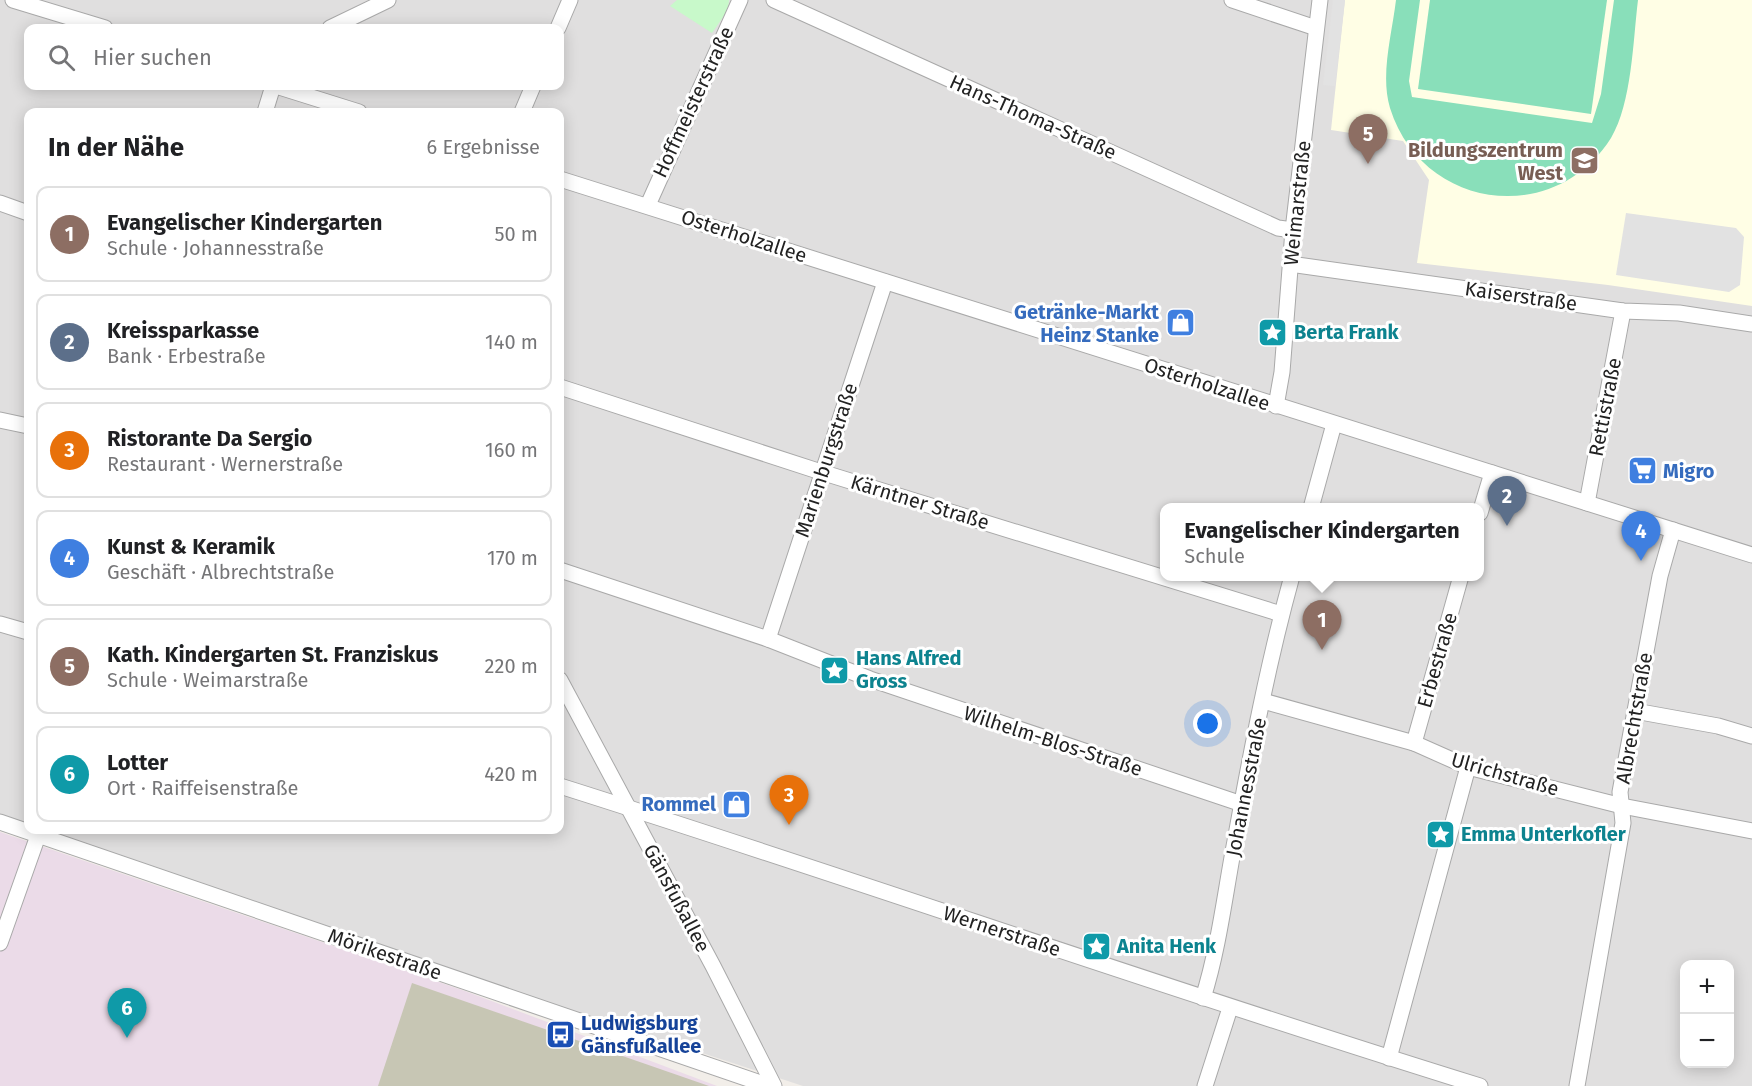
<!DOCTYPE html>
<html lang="de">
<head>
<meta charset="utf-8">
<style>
	:root { --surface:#fff; --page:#f2f2f2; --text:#202124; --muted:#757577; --line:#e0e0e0; --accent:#1a73e8 }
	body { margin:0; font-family:"Fira Sans",sans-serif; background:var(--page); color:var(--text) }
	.controls { position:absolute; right:18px; bottom:18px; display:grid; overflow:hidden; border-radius:12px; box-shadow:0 3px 15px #0003 }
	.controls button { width:54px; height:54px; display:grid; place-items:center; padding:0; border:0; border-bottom:2px solid var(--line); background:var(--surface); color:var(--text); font:30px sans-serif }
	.you { position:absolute; left:1208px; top:724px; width:21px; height:21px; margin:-15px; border:4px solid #fff; border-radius:50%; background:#1a73e8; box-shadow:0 0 0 9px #1a73e833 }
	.badge { display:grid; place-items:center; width:39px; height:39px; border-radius:50%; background:var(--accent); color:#fff; font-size:20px; font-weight:700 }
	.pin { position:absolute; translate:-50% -50px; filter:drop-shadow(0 2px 3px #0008) }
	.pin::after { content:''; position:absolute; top:32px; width:21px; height:18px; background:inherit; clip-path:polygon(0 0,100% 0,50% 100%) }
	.popup { position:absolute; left:1160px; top:503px; width:324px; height:78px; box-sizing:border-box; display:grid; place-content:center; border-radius:12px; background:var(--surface); filter:drop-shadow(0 2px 4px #0005); font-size:20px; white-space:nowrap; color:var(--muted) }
	.popup b { font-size:22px; color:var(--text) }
	.popup::after { content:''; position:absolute; left:50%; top:100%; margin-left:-12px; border:12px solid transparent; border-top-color:var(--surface) }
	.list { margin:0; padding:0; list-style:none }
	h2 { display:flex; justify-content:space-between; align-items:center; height:78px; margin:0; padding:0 24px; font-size:26px }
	h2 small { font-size:20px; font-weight:400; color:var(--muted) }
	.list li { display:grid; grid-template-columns:39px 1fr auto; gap:18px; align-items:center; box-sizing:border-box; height:96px; margin:0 12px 12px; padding:0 12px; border:2px solid var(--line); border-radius:12px }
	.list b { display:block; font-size:22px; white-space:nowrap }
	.list p { margin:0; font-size:20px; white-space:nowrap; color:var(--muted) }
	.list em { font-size:20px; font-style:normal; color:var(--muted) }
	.icon { flex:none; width:33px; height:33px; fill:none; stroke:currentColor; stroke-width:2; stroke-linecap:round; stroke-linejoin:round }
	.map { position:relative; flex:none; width:1752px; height:1086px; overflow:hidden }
	.search { position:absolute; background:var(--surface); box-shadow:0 3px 15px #0003; left:24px; top:24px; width:540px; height:66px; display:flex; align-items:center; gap:15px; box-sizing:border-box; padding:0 21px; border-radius:12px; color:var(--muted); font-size:22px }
	.panel { position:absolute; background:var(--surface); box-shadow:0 3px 15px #0003; left:24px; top:108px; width:540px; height:726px; border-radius:12px }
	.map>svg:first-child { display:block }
	.residential { fill:#e0dfdf; fill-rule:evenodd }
	.industrial { fill:#ebdbe8 }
	.education { fill:#fffee5 }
	.construction { fill:#c7c6b4 }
	.park { fill:#c8f9ca }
	.pitch { fill:#89dfba }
	.parking { fill:#e2e2e2 }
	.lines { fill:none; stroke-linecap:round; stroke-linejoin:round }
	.street-casing { stroke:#a9a9a9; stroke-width:17 }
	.street { stroke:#fff; stroke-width:15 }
	.labels { text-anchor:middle; stroke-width:6; stroke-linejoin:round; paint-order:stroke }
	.street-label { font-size:20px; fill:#222; stroke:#fff }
	.education-label { font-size:20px; font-weight:bold; fill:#785e54; stroke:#fff; text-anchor:end }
	.shop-label { font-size:20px; font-weight:bold; fill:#366cbe; stroke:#fff; text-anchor:end }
	.culture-label { font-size:20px; font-weight:bold; fill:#0d838f; stroke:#fff; text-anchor:start }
	.transit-label { font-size:20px; font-weight:bold; fill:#164399; stroke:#fff; text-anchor:start }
</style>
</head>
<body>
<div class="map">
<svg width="1752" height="1086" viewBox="0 0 1752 1086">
	<rect width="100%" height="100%" fill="#f2eee9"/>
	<path class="residential" d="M 0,0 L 1752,0 L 1752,1086 L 803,1086 L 467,976 L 43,830 L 560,830 L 560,112 L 28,112 L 28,824 L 0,815 ZM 28,28 L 560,28 L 560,86 L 28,86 ZM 1164,508 L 1480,508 L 1480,576 L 1164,576 ZM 1684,964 L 1730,964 L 1730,1064 L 1684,1064 Z"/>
	<polygon class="industrial" points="0,832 465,991 717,1086 0,1086"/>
	<polygon class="education" points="1345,0 1752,0 1752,306 1608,285 1417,263 1429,180 1403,141 1331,130"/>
	<polygon class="construction" points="412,983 709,1086 378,1086"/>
	<polygon class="park" points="677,0 729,0 728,10 712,33 670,6"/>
	<g class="pitch">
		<path d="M 1396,0 L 1420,0 L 1409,81 L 1412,97 L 1592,123 L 1601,94 L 1614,0 L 1638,0 C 1633,40 1632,103 1611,138 C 1554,228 1422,210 1390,108 C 1380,75 1392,34 1396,0 Z"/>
		<polygon points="1430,0 1607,0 1591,114 1418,89"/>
	</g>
	<g class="parking">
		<polygon points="1333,0 1345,0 1335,86 1323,85"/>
		<polygon points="1626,213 1736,228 1744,237 1740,285 1729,292 1616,275"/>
	</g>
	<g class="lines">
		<defs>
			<g id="street">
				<polyline points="13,0 105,28"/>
				<polyline points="774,0 1278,228 1293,230"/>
				<polyline points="1232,0 1316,28"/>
				<polyline points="330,28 388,0"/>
				<polyline points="558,28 570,0"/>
				<polyline points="276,86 359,112"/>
				<polyline points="265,112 273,86"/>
				<polyline points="522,112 533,86"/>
				<polyline points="560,179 1752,555"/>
				<polyline points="0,203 28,213"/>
				<polyline points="648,205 740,0"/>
				<polyline points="1290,264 1623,311 1679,313 1752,324"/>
				<polyline points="560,387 821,472 1281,614"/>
				<polyline points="1276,406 1282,372 1293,230 1320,0"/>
				<polyline points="0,420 28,426"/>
				<polyline points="1587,503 1623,311"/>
				<polyline points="1311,508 1334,424"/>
				<polyline points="1480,513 1492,473"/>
				<polyline points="560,570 768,639 870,679 1242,804"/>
				<polyline points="0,624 28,632"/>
				<polyline points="768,639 885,282"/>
				<polyline points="560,680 713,966 774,1086"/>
				<polyline points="1263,701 1414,743 1468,767 1622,806 1752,831"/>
				<polyline points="1635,711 1718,726 1752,736"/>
				<polyline points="1414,743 1461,576"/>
				<path d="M 560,786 C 867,883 1172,991 1480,1086"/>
				<polyline points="0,822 769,1086"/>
				<polyline points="0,943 40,830"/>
				<path d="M 1203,998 C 1219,947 1225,893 1235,841 C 1251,752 1268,663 1292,576"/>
				<polyline points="1389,1058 1468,767"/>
				<polyline points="1205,1086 1230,1008"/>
				<polyline points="1577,1086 1623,823 1620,792 1660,576 1673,530"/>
			</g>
		</defs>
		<use href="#street" class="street-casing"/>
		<use href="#street" class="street"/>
	</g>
	<defs>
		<symbol id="school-square" viewBox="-11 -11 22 22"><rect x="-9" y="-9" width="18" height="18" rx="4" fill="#8d6e63" stroke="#fff"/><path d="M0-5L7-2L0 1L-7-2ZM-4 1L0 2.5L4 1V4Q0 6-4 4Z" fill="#fff"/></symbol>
		<symbol id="shop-square" viewBox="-11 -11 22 22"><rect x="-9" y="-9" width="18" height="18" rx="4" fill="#3f7fe0" stroke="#fff"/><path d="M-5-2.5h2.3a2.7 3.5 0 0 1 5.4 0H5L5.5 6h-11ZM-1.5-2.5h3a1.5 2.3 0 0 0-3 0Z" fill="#fff"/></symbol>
		<symbol id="sight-square" viewBox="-11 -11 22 22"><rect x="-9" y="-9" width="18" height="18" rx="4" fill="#0f9aa8" stroke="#fff"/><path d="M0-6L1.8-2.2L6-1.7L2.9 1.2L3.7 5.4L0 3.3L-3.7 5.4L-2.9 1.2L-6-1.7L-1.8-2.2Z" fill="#fff"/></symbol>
		<symbol id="supermarket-square" viewBox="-11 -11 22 22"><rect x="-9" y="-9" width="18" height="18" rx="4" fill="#3f7fe0" stroke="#fff"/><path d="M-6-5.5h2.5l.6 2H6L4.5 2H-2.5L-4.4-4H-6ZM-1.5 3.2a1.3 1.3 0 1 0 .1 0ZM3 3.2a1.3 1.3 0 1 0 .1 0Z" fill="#fff"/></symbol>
		<symbol id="bus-square" viewBox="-11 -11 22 22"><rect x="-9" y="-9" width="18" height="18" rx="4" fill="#1a4fb4" stroke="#fff"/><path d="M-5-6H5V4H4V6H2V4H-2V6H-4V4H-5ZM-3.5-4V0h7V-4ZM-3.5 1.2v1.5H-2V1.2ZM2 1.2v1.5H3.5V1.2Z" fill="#fff"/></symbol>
	</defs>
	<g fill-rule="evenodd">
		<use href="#school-square" x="1568" y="144" width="33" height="33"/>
		<use href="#shop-square" x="1164" y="306" width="33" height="33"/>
		<use href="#sight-square" x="1256" y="316" width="33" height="33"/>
		<use href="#supermarket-square" x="1626" y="454" width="33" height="33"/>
		<use href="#sight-square" x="818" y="654" width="33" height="33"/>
		<use href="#shop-square" x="720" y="788" width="33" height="33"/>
		<use href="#sight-square" x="1424" y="818" width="33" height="33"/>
		<use href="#sight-square" x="1080" y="930" width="33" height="33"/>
		<use href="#bus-square" x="544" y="1018" width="33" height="33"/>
	</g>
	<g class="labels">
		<g class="street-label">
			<text transform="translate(693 102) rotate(-65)" y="7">Hoffmeisterstraße</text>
			<text transform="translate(1033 117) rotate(24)" y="7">Hans-Thoma-Straße</text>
			<text transform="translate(1297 203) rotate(-84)" y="7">Weimarstraße</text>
			<text transform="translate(744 236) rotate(18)" y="7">Osterholzallee</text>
			<text transform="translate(1521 296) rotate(8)" y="7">Kaiserstraße</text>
			<text transform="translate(1207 384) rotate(18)" y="7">Osterholzallee</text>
			<text transform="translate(1605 407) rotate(-79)" y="7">Rettistraße</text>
			<text transform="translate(826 460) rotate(-72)" y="7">Marienburgstraße</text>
			<text transform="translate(920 502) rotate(17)" y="7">Kärntner Straße</text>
			<text transform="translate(1437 660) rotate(-74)" y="7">Erbestraße</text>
			<text transform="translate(1634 718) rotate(-80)" y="7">Albrechtstraße</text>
			<text transform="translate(1053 741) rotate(18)" y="7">Wilhelm-Blos-Straße</text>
			<text transform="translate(1505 774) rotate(16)" y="7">Ulrichstraße</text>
			<text transform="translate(1246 787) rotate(-79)" y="7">Johannesstraße</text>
			<text transform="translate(677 898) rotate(62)" y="7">Gänsfußallee</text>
			<text transform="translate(1002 931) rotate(18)" y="7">Wernerstraße</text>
			<text transform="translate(385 954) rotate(19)" y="7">Mörikestraße</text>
		</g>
		<g class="education-label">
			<text x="1563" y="157">Bildungszentrum<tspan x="1563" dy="23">West</tspan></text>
		</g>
		<g class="shop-label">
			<text x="1159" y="319">Getränke-Markt<tspan x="1159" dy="23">Heinz Stanke</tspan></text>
			<text x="1663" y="478" text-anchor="start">Migro</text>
			<text x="716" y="811">Rommel</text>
		</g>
		<g class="culture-label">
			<text x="1294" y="339">Berta Frank</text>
			<text x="856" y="665">Hans Alfred<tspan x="856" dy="23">Gross</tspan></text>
			<text x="1461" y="841">Emma Unterkofler</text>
			<text x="1117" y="953">Anita Henk</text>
		</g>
		<g class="transit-label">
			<text x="581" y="1030">Ludwigsburg<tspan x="581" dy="23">Gänsfußallee</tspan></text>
		</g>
	</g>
</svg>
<div class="controls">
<button>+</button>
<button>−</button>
</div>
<div class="you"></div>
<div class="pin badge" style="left:1322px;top:650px;background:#8d6e63">1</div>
<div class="popup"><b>Evangelischer Kindergarten</b>Schule</div>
<div class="pin badge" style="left:1507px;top:526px;background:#5c6f8a">2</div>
<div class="pin badge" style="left:789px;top:825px;background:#e8710a">3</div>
<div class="pin badge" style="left:1641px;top:561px;background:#3f7fe0">4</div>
<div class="pin badge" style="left:1368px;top:164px;background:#8d6e63">5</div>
<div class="pin badge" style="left:127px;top:1038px;background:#0f9aa8">6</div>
<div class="search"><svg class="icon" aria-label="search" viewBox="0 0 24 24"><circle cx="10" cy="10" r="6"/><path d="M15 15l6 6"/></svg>Hier suchen</div>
<section class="panel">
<h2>In der Nähe<small>6 Ergebnisse</small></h2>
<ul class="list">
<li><span class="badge" style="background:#8d6e63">1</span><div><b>Evangelischer Kindergarten</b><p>Schule · Johannesstraße</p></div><em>50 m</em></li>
<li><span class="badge" style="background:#5c6f8a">2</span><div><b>Kreissparkasse</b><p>Bank · Erbestraße</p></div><em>140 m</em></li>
<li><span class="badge" style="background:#e8710a">3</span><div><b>Ristorante Da Sergio</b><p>Restaurant · Wernerstraße</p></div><em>160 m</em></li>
<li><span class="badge" style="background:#3f7fe0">4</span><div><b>Kunst &amp; Keramik</b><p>Geschäft · Albrechtstraße</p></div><em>170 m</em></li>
<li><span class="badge" style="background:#8d6e63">5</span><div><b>Kath. Kindergarten St. Franziskus</b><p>Schule · Weimarstraße</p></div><em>220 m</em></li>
<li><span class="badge" style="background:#0f9aa8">6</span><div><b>Lotter</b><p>Ort · Raiffeisenstraße</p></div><em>420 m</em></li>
</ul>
</section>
</div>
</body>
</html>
